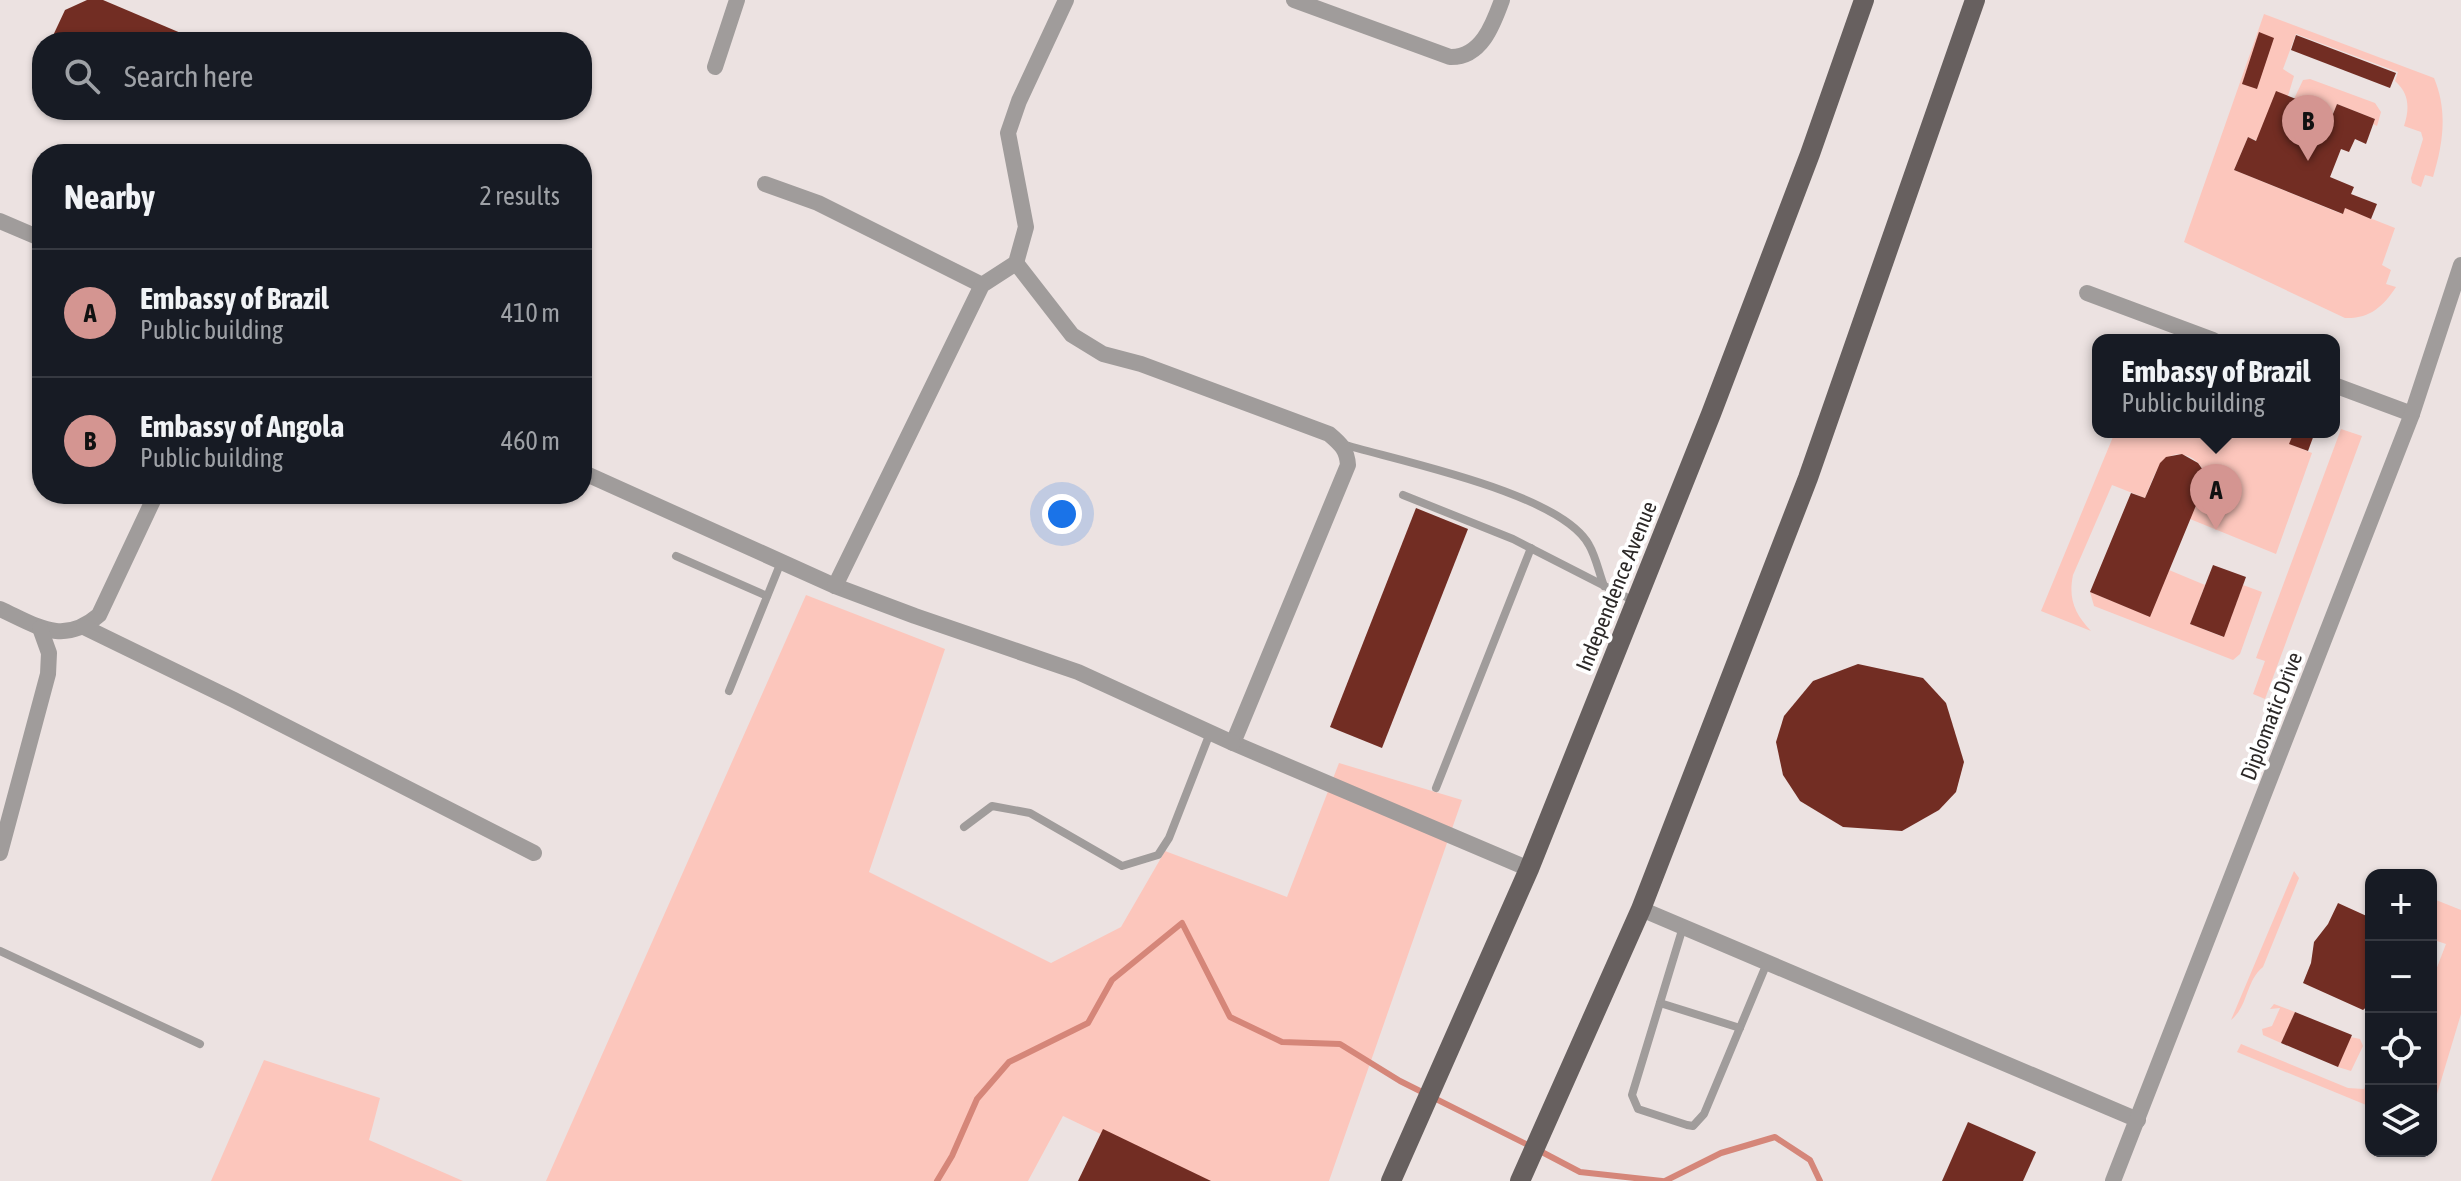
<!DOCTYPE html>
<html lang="en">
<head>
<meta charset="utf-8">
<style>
	:root { --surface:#171b24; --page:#242831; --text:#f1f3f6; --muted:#9ea1a6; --line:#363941; --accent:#d49591 }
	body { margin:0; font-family:"Asap Condensed",sans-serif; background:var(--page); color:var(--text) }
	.controls { position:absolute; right:24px; bottom:24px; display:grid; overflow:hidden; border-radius:16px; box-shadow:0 2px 6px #0004 }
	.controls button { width:72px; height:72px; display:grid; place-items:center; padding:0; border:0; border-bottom:2px solid var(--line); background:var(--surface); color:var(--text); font:40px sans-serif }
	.you { position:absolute; left:1062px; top:514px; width:28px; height:28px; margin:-20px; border:6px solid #fff; border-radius:50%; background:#1a73e8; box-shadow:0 0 0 12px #1a73e833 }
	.badge { display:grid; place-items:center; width:52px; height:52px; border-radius:50%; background:var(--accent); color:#111; font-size:26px; font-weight:700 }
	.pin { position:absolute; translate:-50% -66px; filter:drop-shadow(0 2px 4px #0008) }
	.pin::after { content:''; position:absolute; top:42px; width:28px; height:24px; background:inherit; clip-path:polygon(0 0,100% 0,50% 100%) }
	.popup { position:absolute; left:2092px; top:334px; width:248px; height:104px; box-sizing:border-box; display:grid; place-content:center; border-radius:16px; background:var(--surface); filter:drop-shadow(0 2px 6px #0005); font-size:26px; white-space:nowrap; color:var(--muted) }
	.popup b { font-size:30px; color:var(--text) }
	.popup::after { content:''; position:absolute; left:50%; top:100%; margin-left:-16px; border:16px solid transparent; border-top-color:var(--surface) }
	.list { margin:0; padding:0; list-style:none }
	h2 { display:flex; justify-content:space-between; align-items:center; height:104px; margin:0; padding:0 32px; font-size:34px }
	h2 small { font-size:26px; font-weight:400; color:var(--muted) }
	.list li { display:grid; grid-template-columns:52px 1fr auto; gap:24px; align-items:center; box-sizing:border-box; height:128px; padding:0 32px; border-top:2px solid var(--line) }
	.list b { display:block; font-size:30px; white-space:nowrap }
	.list p { margin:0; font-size:26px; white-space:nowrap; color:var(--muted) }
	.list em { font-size:26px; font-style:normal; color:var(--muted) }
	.icon { flex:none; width:44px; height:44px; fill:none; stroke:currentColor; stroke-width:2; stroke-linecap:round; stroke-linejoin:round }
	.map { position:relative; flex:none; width:2461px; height:1181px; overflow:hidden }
	.search { position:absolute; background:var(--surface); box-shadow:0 2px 6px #0004; left:32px; top:32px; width:560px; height:88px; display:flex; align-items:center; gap:20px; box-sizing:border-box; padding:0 28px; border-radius:32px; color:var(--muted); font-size:30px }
	.panel { position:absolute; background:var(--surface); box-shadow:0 2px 6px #0004; left:32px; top:144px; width:560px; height:360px; border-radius:32px }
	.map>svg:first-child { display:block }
	.green { fill:#fcc6bc }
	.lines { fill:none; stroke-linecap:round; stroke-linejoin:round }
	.stream { stroke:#d58679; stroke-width:6 }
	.building { fill:#722d23 }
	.service { stroke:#a09c9b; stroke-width:8 }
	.minor { stroke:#a09c9b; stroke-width:16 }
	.primary { stroke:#67605f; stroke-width:20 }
	.labels { text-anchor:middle; stroke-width:8; stroke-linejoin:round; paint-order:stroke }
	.street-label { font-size:22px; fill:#2c2928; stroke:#fff }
</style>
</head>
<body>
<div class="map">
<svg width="2461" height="1181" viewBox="0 0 2461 1181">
	<rect width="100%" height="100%" fill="#ece2e1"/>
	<g class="green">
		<path d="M 2264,14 L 2434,78 C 2448,111 2443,144 2433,177 L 2425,175 L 2421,187 L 2412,183 L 2411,178 L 2423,139 L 2421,132 L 2404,126 C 2410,108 2409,93 2395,81 L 2398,72 L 2296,34 L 2283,69 L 2294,76 L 2288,96 L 2265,144 L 2248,137 L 2234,170 L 2342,214 L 2351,194 L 2352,211 L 2395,228 L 2382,265 L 2391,270 L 2386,284 L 2396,287 C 2383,307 2369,319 2345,318 L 2184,242 Z"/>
		<polygon points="2310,79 2375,103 2381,112 2377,126 2373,124 2375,119 2337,104 2333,114 2294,99 2303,80"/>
		<polygon points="2341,429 2362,436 2265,699 2253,694 2265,661 2256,658"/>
		<path d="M 2115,432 L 2294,432 L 2290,444 L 2312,453 L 2276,554 L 2190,519 L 2205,476 C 2203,467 2198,461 2190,457 C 2162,444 2153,479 2145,498 L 2112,485 L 2073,575 C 2068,599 2075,614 2091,631 L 2041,611 Z"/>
		<polygon points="2169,570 2205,585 2190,624 2223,637 2243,585 2262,592 2240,654 2233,660 2094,606 2090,592 2149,616"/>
		<polygon points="806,595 945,649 869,872 1051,963 1121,927 1165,851 1287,897 1339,763 1462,800 1329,1181 1199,1181 1063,1116 1028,1181 546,1181"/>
		<path d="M 2294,871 L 2299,878 L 2263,967 C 2246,980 2248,1007 2231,1020 Z"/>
		<polygon points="2431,898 2461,910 2461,1014 2431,1114 2431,983 2446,944 2431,939"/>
		<polygon points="2274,1004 2295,1012 2290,1024 2360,1039 2363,1046 2351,1071 2338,1067 2287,1031 2281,1043 2263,1035 2262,1029 2272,1026 2280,1008 2270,1009"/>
		<polygon points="2241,1044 2348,1088 2364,1089 2371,1072 2371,1107 2237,1052"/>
		<polygon points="264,1060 380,1098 369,1140 463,1181 211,1181"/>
	</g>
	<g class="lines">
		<g class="stream">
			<polyline points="1540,1151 1580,1172 1662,1181"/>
			<polyline points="937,1181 952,1156 977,1099 1009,1062 1088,1023 1112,980 1182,923 1230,1017 1282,1042 1340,1044 1400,1081 1530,1146"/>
			<polyline points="1665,1181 1721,1153 1775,1137 1810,1160 1820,1181"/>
		</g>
	</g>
	<g class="building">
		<polygon points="87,0 103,0 202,42 50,42 65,10"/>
		<polygon points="2259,32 2274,38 2257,89 2242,84"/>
		<polygon points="2296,35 2396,73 2390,88 2291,50"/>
		<polygon points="2276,91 2333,114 2337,104 2375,119 2366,144 2355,139 2349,152 2341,149 2330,177 2354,187 2351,194 2377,204 2371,219 2345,208 2343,214 2234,170 2248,137 2256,141"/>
		<polygon points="2294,432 2315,432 2308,451 2289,444"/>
		<polygon points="2182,454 2198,463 2203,470 2205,476 2204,486 2150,617 2090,592 2131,493 2145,498 2160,463 2166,457"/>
		<polygon points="1416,508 1468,529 1382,748 1330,727"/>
		<polygon points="2213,565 2246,577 2224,637 2190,624"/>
		<polygon points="1858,664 1923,678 1946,703 1964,762 1956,792 1939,810 1902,831 1843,827 1800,801 1783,775 1776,742 1784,716 1813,681"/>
		<polygon points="2338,903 2371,918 2371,1003 2363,1010 2303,983 2311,963 2314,942 2328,924"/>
		<polygon points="2295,1012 2352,1035 2338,1067 2281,1043"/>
		<polygon points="1968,1122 2036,1152 2023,1181 1942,1181"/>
		<polygon points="1103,1129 1211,1181 1078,1181"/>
	</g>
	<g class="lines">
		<g class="service">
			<path d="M 1342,444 C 1399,461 1561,493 1589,545 C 1596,557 1599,573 1604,586"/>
			<polyline points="1403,495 1513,539 1634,601"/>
			<polyline points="676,556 767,596"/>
			<polyline points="729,691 781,562"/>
			<polyline points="1436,788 1531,548"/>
			<polyline points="964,827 992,806 1030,813 1122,866 1158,855 1169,838 1210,733"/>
			<polyline points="1683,927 1632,1095 1638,1109 1687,1125 1693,1126 1704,1114 1767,963"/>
			<polyline points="0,951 200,1044"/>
			<polyline points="1660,1003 1740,1028"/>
		</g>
		<g class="minor">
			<path d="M 1294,0 L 1450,57 C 1481,58 1493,25 1502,0"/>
			<polyline points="715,67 737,0"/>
			<polyline points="765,184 818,203 982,285"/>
			<polyline points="0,221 42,239"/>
			<path d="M 1016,263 L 1072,335 L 1103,354 L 1141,364 L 1329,434 C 1341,444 1347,450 1348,465 L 1233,743 L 1529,869"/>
			<polyline points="2087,293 2213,340"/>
			<polyline points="2334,385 2412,414"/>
			<polyline points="582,472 835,586 915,616 1078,672 1233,743"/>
			<polyline points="835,586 982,285 1016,263 1026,227 1008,133 1019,101 1066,0"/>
			<path d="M 0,609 C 37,626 63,646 99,615 L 156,494"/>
			<polyline points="84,627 234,700 534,853"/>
			<polyline points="0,853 48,674 49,653 40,628"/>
			<polyline points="1641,909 2138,1120"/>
			<polyline points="2113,1181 2412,414 2461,265"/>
		</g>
		<g class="primary">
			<polyline points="1391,1181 1529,869 1711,414 1810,154 1864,0"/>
			<polyline points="1520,1181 1641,909 1808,478 1975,0"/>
		</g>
	</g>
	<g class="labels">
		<g class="street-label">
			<text transform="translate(1616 586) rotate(-68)" y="8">Independence Avenue</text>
			<text transform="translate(2271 716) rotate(-69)" y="8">Diplomatic Drive</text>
		</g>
	</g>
</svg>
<div class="controls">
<button>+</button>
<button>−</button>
<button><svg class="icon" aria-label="locate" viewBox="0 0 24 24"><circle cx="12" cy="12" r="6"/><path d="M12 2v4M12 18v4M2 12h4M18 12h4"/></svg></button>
<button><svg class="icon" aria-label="layers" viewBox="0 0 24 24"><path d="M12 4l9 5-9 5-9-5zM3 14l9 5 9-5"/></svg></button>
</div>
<div class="you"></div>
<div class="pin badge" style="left:2216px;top:530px">A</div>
<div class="popup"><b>Embassy of Brazil</b>Public building</div>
<div class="pin badge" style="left:2308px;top:161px">B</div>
<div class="search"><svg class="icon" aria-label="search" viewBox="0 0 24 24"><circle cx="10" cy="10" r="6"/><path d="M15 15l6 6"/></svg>Search here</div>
<section class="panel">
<h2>Nearby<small>2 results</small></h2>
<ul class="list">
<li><span class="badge">A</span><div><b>Embassy of Brazil</b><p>Public building</p></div><em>410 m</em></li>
<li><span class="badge">B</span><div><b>Embassy of Angola</b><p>Public building</p></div><em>460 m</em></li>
</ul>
</section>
</div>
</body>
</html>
